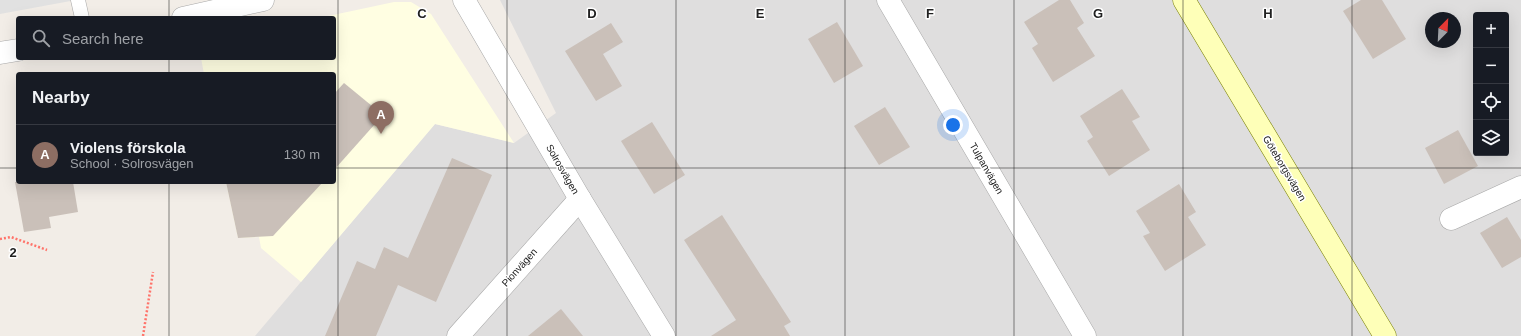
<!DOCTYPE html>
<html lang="en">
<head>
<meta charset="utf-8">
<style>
	:root { --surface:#171b24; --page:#242831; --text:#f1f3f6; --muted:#9ea1a6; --line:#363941; --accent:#db2777 }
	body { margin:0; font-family:Arial,sans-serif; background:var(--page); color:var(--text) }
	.controls { position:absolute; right:12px; top:12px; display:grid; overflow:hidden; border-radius:4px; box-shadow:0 4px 16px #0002 }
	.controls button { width:36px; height:36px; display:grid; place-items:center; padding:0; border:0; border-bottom:1px solid var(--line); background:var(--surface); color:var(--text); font:20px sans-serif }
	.compass { position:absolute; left:1425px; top:12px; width:36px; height:36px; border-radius:50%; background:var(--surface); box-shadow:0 4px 16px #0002; rotate:24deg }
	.you { position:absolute; left:953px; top:125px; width:14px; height:14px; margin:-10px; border:3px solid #fff; border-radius:50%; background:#1a73e8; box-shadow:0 0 0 6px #1a73e833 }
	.badge { display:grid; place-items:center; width:26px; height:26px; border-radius:50%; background:var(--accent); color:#fff; font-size:13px; font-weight:700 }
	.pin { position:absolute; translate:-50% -33px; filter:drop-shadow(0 1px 2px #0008) }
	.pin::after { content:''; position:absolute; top:21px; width:14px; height:12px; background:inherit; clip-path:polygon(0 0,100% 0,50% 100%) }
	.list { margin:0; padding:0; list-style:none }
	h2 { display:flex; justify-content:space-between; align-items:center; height:52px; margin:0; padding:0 16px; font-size:17px }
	h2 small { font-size:13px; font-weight:400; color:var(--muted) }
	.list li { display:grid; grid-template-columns:26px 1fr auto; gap:12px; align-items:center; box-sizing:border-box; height:60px; padding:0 16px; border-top:1px solid var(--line) }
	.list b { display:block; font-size:15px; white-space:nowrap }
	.list p { margin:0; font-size:13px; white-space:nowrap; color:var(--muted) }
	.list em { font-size:13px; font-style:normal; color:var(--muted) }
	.icon { flex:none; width:22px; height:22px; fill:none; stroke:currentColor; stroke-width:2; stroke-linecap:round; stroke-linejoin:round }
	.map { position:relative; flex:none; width:1521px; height:336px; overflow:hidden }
	.search { position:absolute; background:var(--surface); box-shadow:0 4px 16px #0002; left:16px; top:16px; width:320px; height:44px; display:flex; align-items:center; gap:10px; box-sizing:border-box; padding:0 14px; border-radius:4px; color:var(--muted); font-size:15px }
	.panel { position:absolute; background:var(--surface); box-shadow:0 4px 16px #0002; left:16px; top:72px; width:320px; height:112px; border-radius:4px }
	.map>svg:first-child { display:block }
	.residential { fill:#dfdede; fill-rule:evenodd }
	.education { fill:#fffee2 }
	.parking { fill:#e1e1e1 }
	.building { fill:#cac0b9 }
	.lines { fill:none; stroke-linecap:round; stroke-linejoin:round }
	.lane-casing { stroke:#a8a8a8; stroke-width:15 }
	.street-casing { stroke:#a8a8a8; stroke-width:23 }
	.secondary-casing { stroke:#787f00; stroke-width:23 }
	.path { stroke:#ff736a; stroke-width:2.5; stroke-dasharray:2 2; stroke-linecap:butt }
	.lane { stroke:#fff; stroke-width:14 }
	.street { stroke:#fff; stroke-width:22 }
	.secondary { stroke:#feffb8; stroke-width:22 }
	.grid { fill:none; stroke:#212121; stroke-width:1; stroke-opacity:0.55 }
	.labels { text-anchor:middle; stroke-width:3; stroke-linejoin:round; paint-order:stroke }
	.street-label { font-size:10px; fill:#212121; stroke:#fff }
	.grid-label { font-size:13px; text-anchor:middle; font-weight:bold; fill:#212121; stroke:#fff; stroke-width:3; stroke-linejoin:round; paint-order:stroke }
</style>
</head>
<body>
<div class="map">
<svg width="1521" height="336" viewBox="0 0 1521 336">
	<rect width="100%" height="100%" fill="#f2ede7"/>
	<path class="residential" d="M 500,0 L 1521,0 L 1521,336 L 255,336 L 435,124 L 514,143 L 556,113 ZM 1476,15 L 1506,15 L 1506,153 L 1476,153 ZM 1431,18 L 1455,18 L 1455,42 L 1431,42 Z"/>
	<polygon class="education" points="394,2 411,2 431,14 514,143 435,124 301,282 261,248 259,237 238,238 226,182 334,182 334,74 204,74 201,58 334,58 334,18 319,18"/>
	<polygon class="parking" points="0,0 76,0 0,14"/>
	<g class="building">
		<polygon points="1059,0 1070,0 1084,23 1077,28 1095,56 1053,82 1032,48 1038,44 1024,22"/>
		<polygon points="1361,0 1382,0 1406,39 1373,59 1343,11"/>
		<polygon points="837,22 863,66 834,83 808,39"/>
		<polygon points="611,23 623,42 603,54 622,86 596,101 565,51"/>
		<polygon points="344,83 383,115 334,170 334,94"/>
		<polygon points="1122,89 1140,117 1132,121 1150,150 1109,176 1087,141 1093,137 1080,116"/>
		<polygon points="885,107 910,147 879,165 854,126"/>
		<polygon points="652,122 685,175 654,194 621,141"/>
		<polygon points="1458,130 1478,166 1444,184 1425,148"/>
		<polygon points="452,158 492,175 436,302 398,285 376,336 325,336 357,261 375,269 384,247 408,258"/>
		<polygon points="15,182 73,182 78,212 49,217 51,228 24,232"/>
		<polygon points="226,182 323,182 273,236 238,238"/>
		<polygon points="1179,184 1196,212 1188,217 1206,245 1165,271 1143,236 1150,233 1136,211"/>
		<polygon points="722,215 791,322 784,326 790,336 711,336 736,320 684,240"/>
		<polygon points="1507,217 1521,240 1521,257 1502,268 1480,233"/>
		<polygon points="561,309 583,336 528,336"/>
	</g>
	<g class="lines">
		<defs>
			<polyline id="lane" points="78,0 82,18"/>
			<g id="street">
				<polyline points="464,0 580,199 664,336"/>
				<polyline points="888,0 1085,336"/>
				<polyline points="183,18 263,0"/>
				<polyline points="0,53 18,50"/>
				<polyline points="1451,219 1521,187"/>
				<polyline points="458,336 580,199"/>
			</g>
			<polyline id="secondary" points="1184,0 1385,336"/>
		</defs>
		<use href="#lane" class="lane-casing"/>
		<use href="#street" class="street-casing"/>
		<use href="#secondary" class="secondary-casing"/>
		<g class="path">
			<polyline points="0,239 11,237 47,250"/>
			<polyline points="143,336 153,272"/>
		</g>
		<use href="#lane" class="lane"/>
		<use href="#street" class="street"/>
		<use href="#secondary" class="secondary"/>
	</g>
	<path class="grid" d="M 169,0 L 169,18M 338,0 L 338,336M 507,0 L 507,336M 676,0 L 676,336M 845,0 L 845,336M 1014,0 L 1014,336M 1183,0 L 1183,336M 1352,0 L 1352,336M 169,58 L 169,74M 0,168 L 18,168M 334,168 L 1521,168M 169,182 L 169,336"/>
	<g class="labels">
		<g class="street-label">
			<text transform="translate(987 168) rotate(60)" y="4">Tulpanvägen</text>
			<text transform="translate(1285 168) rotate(59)" y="4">Göteborgsvägen</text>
			<text transform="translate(563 169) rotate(60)" y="4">Solrosvägen</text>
			<text transform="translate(519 267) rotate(-48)" y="4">Pionvägen</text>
		</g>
	</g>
	<g class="grid-label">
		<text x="422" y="18">C</text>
		<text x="592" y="18">D</text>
		<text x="760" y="18">E</text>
		<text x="930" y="18">F</text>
		<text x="1098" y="18">G</text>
		<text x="1268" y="18">H</text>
		<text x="13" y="257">2</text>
	</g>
</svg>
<div class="controls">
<button>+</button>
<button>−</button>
<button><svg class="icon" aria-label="locate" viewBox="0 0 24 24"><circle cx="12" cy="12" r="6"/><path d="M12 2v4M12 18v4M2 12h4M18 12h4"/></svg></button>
<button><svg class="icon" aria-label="layers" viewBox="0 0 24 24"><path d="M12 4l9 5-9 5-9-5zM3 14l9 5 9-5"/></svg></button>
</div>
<svg class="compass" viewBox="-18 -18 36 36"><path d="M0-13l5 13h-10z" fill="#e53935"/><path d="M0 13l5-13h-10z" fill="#9ea1a6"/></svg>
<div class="you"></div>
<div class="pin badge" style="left:381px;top:134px;background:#8d6e63">A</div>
<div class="search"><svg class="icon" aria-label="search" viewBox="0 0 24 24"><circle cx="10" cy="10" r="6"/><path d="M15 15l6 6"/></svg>Search here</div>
<section class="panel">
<h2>Nearby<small></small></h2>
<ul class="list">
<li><span class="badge" style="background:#8d6e63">A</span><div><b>Violens förskola</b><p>School · Solrosvägen</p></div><em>130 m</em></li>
</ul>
</section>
</div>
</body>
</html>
